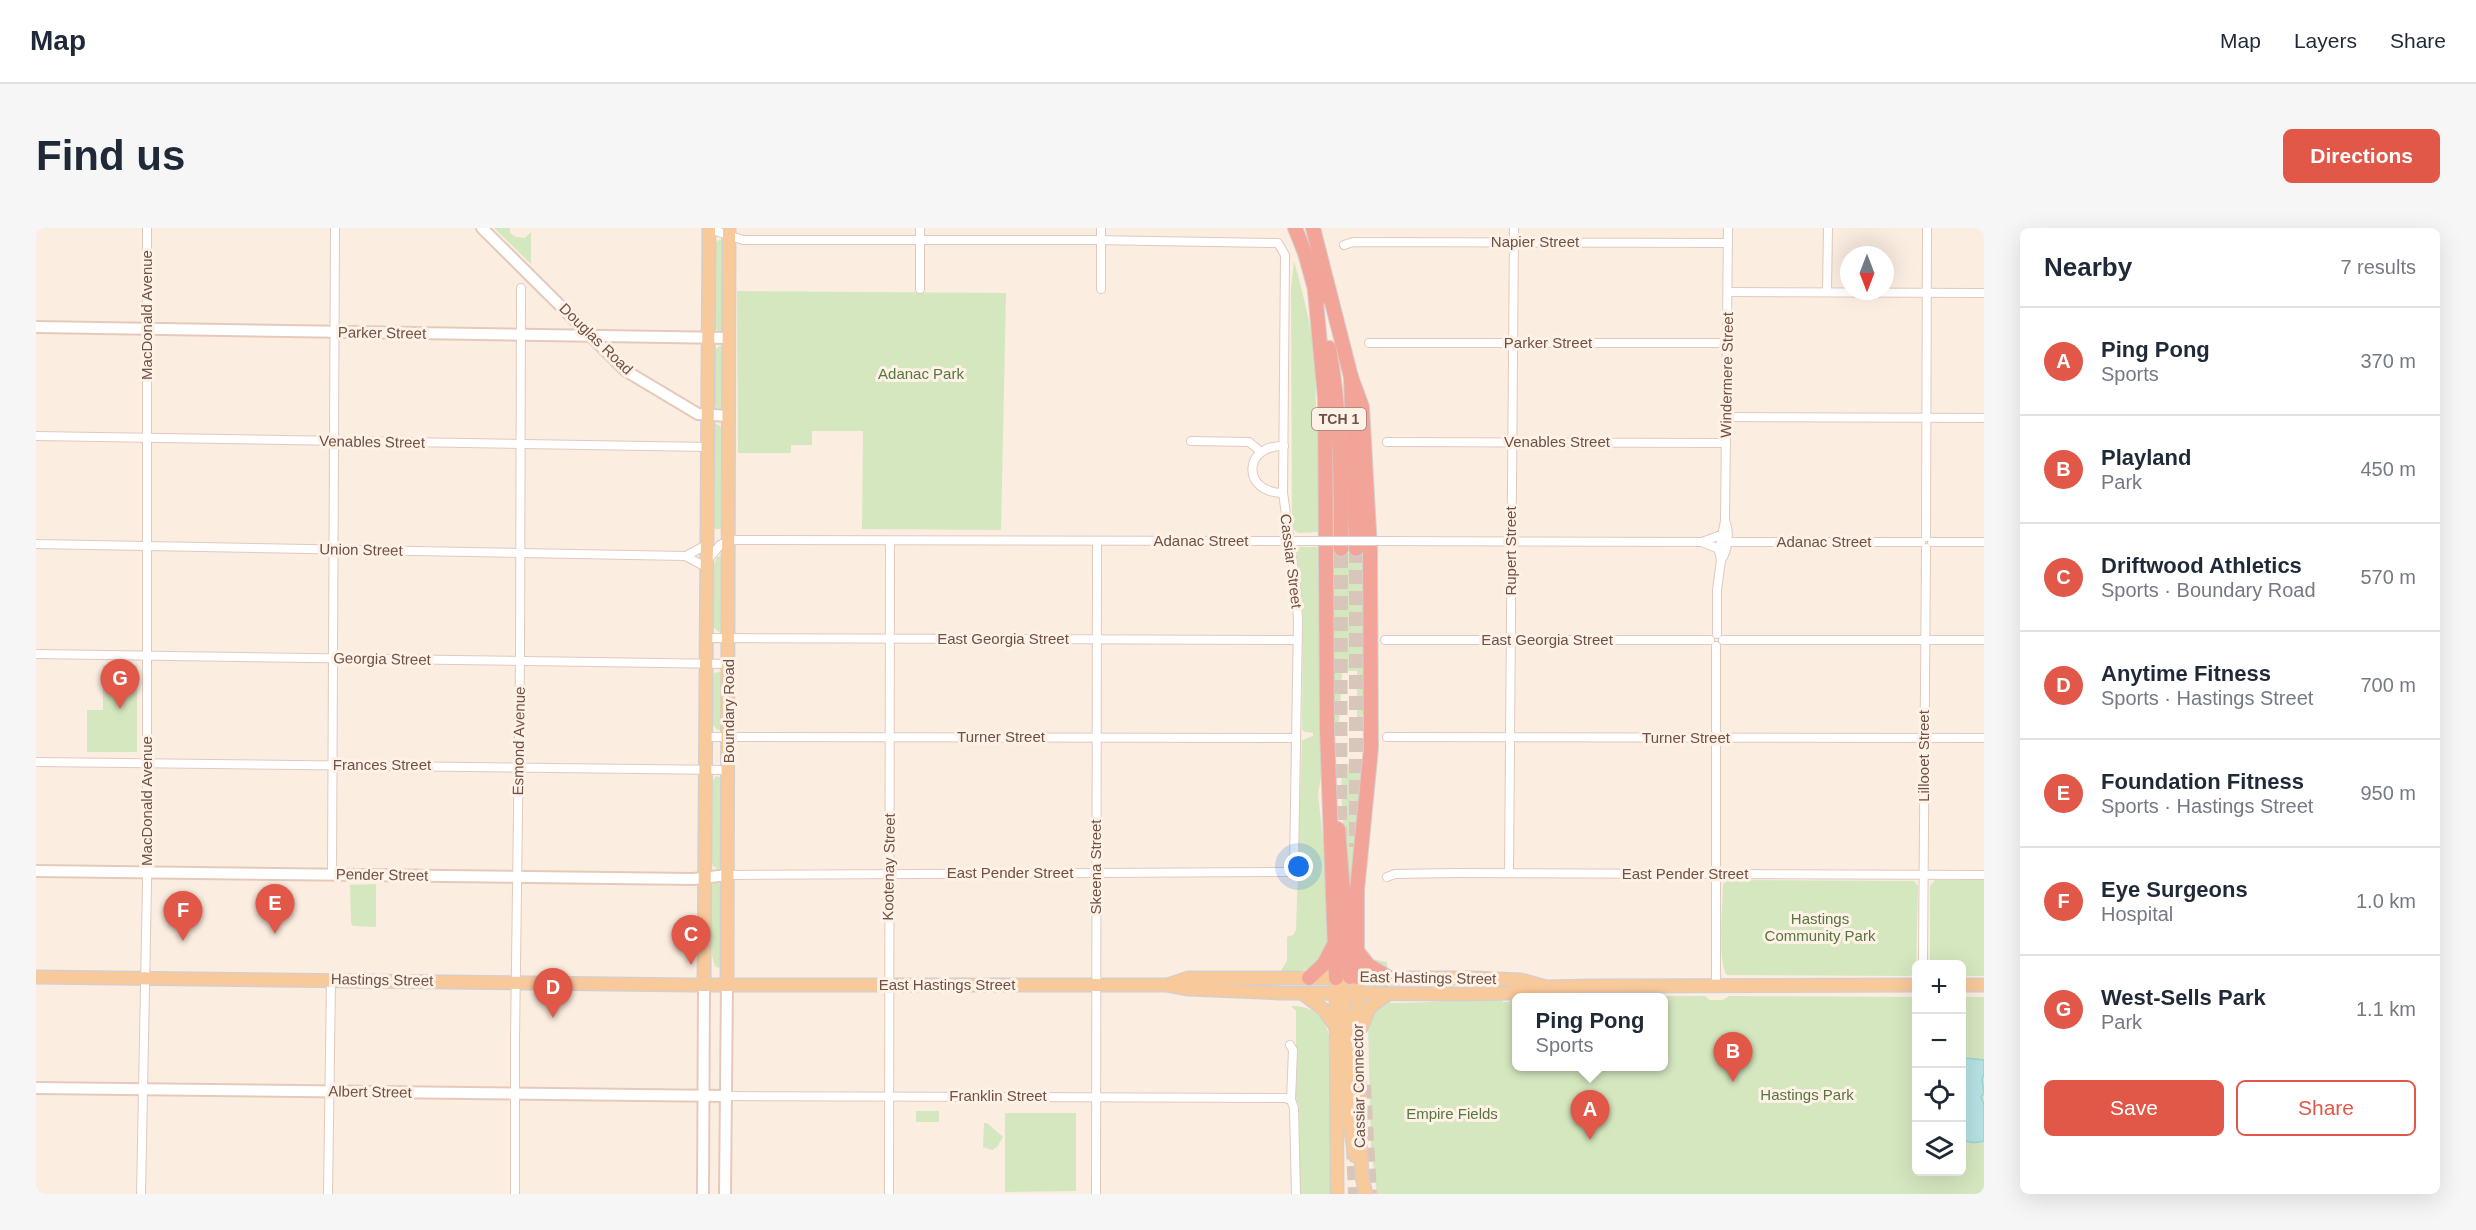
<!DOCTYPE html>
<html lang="en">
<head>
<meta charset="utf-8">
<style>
	:root { --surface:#fff; --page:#f6f6f7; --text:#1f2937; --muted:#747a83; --line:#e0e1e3; --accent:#e15748 }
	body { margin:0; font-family:Arial,sans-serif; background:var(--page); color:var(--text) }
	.controls { position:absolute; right:18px; bottom:18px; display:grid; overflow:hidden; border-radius:9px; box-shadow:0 6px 24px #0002 }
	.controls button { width:54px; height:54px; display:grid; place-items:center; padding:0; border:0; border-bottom:2px solid var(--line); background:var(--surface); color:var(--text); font:30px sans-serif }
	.compass { position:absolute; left:1804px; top:18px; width:54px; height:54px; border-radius:50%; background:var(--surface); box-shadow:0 6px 24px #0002; rotate:180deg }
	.you { position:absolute; left:1263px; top:639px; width:21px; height:21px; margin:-15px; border:4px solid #fff; border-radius:50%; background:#1a73e8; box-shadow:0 0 0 9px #1a73e833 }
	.badge { display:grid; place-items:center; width:39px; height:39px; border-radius:50%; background:var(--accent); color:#fff; font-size:20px; font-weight:700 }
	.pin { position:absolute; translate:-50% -50px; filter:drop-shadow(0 2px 3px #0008) }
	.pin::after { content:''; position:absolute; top:32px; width:21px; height:18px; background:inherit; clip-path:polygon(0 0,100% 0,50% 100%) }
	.popup { position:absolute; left:1476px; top:765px; width:156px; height:78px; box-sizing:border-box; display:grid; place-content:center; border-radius:9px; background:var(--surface); filter:drop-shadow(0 2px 4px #0005); font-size:20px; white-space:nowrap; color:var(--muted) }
	.popup b { font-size:22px; color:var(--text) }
	.popup::after { content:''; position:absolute; left:50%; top:100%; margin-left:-12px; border:12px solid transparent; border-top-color:var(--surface) }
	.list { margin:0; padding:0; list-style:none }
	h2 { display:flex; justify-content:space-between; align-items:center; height:78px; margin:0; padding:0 24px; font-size:26px }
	h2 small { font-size:20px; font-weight:400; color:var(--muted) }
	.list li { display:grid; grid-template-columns:39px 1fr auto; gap:18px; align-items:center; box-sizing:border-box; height:108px; padding:0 24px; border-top:2px solid var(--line) }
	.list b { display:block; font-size:22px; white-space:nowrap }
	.list p { margin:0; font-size:20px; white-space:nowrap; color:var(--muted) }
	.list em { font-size:20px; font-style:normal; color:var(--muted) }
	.actions { display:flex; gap:12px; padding:18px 24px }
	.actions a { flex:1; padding:14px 0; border:2px solid var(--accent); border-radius:9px; text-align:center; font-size:21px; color:var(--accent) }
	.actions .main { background:var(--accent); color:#fff }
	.icon { flex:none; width:33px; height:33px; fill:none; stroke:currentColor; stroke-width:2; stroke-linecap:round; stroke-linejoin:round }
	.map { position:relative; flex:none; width:1948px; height:966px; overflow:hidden; border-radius:9px }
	header { display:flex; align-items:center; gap:36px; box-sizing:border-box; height:84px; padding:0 30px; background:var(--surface); border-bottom:2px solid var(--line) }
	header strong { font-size:28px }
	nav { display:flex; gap:33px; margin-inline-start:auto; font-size:21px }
	.intro { display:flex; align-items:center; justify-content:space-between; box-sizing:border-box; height:144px; padding:0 36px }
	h1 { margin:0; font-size:42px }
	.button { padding:15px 27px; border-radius:9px; background:var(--accent); color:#fff; font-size:21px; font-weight:700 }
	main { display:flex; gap:36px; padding:0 36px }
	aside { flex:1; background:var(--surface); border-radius:9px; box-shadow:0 6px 24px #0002 }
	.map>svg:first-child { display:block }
	.green { fill:#d5e7bf }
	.water { fill:#b5e2e3; stroke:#9cd3d4; stroke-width:1.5 }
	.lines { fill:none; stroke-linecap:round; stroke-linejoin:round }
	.highway-tunnel { stroke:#d8c6ba; stroke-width:14; stroke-dasharray:14 7; stroke-linecap:butt }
	.street-casing { stroke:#e0cabf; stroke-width:10 }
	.secondary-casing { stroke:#e5cabc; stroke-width:14 }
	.primary-casing { stroke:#d7cecc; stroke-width:15 }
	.highway-casing { stroke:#d7cecc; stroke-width:16 }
	.street { stroke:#fff; stroke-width:8 }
	.secondary { stroke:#fff; stroke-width:10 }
	.primary { stroke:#f8c99a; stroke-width:12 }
	.highway { stroke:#f3a498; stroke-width:14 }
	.street-bridge-casing { stroke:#e0cabf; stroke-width:10; stroke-linecap:butt }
	.street-bridge { stroke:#fff; stroke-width:8 }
	.labels { text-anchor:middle; stroke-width:6; stroke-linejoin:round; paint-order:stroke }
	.shield { fill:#fef1e5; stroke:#9b8177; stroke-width:1.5 }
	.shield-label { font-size:14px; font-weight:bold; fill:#705148 }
	.street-label { font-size:15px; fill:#705148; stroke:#fef1e5 }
	.park-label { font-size:15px; fill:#577642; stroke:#fef1e5 }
</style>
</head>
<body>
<header>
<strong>Map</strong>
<nav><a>Map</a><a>Layers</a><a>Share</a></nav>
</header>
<div class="intro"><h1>Find us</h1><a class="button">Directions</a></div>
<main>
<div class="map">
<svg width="1948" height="966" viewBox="0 0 1948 966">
	<rect width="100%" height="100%" fill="#fbede0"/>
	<g class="green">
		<polygon points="458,0 474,0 474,5 480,9 489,10 495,4 495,36"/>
		<polygon points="686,11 689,13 687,103 682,104 678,99 678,18 681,13"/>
		<path d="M 1258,33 C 1267,65 1275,97 1279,130 C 1281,156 1277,180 1284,205 L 1282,304 L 1262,305 L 1256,300 L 1255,61 Z"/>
		<polygon points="701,63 970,65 965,302 826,301 827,203 776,203 776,217 755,217 755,225 702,225"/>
		<polygon points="684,118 687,119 687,180 684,181 679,179 677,176 677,123"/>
		<polygon points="678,195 684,198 689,208 689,301 676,301"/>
		<path d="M 1264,319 L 1285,319 L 1285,548 L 1282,567 L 1290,637 L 1292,721 C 1286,742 1262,744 1244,744 L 1251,733 L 1251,709 L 1257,707 L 1260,702 L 1266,512 L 1277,508 L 1277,505 L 1269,504 L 1266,501 L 1267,390 L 1260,324 Z"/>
		<polygon points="1297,325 1329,325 1329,463 1326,494 1321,497 1321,443 1306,443 1303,498 1296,491"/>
		<polygon points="688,327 686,403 683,404 676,398 677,340 681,329"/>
		<polygon points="67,437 101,437 101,524 51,524 51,482 67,482"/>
		<polygon points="683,444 687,445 686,501 682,502 676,496 676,450 678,445"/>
		<polygon points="1328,535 1317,652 1311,652 1305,565 1306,536"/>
		<polygon points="680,548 687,550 687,638 682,641 677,638 676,634 676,554"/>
		<path d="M 1692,652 L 1878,653 L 1882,658 L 1880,745 L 1874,748 L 1691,747 C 1681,736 1687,674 1687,656 Z"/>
		<polygon points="1899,652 1948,652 1948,748 1926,748 1926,736 1894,736 1894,658"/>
		<polygon points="679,655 685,656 688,660 685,737 683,740 679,738 676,728 675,658"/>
		<polygon points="340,656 340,699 317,698 315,695 314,657"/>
		<path d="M 1335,731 L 1351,734 L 1355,775 C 1393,775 1430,771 1467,771 L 1467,774 L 1473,774 L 1476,770 L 1480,770 L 1480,838 L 1628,838 L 1628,770 L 1569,768 L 1669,768 L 1674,772 L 1687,772 L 1693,768 L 1880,769 L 1880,944 L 1926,944 L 1926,769 L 1948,769 L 1948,966 L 1341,966 L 1335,918 L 1332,796 L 1339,784 Z"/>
		<path d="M 1255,778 C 1277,778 1287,787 1293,807 L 1294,966 L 1264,966 L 1263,878 L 1260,871 L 1260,783 Z"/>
		<rect x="880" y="883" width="23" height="11"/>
		<polygon points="969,885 1040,885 1040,963 969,964"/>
		<polygon points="948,895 951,895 967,909 961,919 956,922 947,919"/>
	</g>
	<path class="water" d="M 1926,820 L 1929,830 L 1948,832 L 1948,846 L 1946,851 L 1948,865 L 1945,869 L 1948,877 L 1948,913 C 1939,916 1934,914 1926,912 Z"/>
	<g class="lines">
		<g class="highway-tunnel">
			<polyline points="1320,321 1320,619"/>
			<polyline points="1304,613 1305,321"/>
			<polyline points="1328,857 1334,966"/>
			<polyline points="1317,917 1319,966"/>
		</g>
		<defs>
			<g id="street">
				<polyline points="671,0 707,12 1056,12 1242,15 1249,27 1247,265 1260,358 1262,393 1258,637 1255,644 692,647"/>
				<polyline points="884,0 884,61"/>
				<polyline points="1308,17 1317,14 1692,15"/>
				<polyline points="1065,61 1065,0"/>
				<polyline points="1692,64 1948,65"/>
				<polyline points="1791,64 1792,0"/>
				<polyline points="1333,115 1691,115"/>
				<polyline points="1690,189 1948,190"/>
				<polyline points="0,208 672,219"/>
				<polyline points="1155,213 1213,214 1224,223"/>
				<polyline points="1351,214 1690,215"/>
				<path d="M 1247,265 C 1206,265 1206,217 1248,218"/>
				<polyline points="1890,309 1891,0"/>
				<polyline points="1343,313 1666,314 1683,321"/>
				<polyline points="1666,314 1685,307"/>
				<polyline points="1691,314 1885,314"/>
				<polyline points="1896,314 1948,314"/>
				<polyline points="0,316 649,328 672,340"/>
				<polyline points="650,328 672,316"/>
				<polyline points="672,332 684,317 694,312 1279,313"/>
				<path d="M 1685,332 C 1692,323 1694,303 1689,293"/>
				<polyline points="1681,406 1681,362 1685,332 1683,323 1689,293 1692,0"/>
				<polyline points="671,410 1262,412"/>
				<polyline points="1349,412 1674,412"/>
				<polyline points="1687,412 1948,412"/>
				<polyline points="0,426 693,436"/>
				<polyline points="671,509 1260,510"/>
				<polyline points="1351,509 1948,510"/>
				<polyline points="0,534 692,542"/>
				<polyline points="1473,645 1478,0"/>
				<polyline points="296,646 299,0"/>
				<polyline points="1351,649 1359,646 1419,645 1948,647"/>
				<polyline points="1887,736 1890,320"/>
				<polyline points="1680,757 1680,418"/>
				<polyline points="1254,817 1257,822 1255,872 1258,880 1260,966"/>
				<polyline points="690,868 1249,870 1255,872"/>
				<polyline points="105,966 111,656 111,0"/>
				<polyline points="292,966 295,752"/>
				<polyline points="479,966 479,812 484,434 485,60"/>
				<polyline points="853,966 854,313"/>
				<polyline points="1060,966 1061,313"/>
			</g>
			<g id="secondary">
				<polyline points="446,0 590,143 662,186 693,188"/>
				<polyline points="0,99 693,110"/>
				<polyline points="0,643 657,651 692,647"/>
				<polyline points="0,860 690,868"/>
				<polyline points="667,966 668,757"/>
				<polyline points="689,966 691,757"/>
			</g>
			<g id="primary">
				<polyline points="0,749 657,757 1131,757 1153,761 1245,765 1424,766 1473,765 1508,759 1557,758 1880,757"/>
				<polyline points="1134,756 1152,750 1438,750 1485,752 1507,758"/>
				<polyline points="668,757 673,0"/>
				<polyline points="691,757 693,0"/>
				<polyline points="1926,757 1948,757"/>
				<polyline points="1305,758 1311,800 1313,893 1319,928"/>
				<polyline points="1321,759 1324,908 1326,949 1330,966"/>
				<polyline points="1300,760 1301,966"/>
				<polyline points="1266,765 1287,781 1300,799"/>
				<polyline points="1325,800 1334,779 1352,766"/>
			</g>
			<g id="highway">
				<polyline points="1259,0 1269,25 1282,72"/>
				<polyline points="1277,0 1315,149 1320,321"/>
				<polyline points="1279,63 1289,170 1291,502 1300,750"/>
				<path d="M 1293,120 C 1305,187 1305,253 1305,321"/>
				<polyline points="1315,149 1326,179 1334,321 1335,520 1321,662 1321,749"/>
				<polyline points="1302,601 1314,749"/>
				<polyline points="1321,723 1332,737 1352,749"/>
				<polyline points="1273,750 1288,736 1298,717"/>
			</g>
		</defs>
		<use href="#street" class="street-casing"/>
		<use href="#secondary" class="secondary-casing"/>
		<use href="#primary" class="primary-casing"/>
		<use href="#highway" class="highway-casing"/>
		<use href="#street" class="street"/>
		<use href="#secondary" class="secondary"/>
		<use href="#primary" class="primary"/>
		<use href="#highway" class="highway"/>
		<defs>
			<polyline id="street-bridge" points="1279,313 1343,313"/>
		</defs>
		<use href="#street-bridge" class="street-bridge-casing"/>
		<use href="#street-bridge" class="street-bridge"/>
	</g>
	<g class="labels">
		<rect class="shield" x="1276" y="180" width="54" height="22" rx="4.5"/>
		<g class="shield-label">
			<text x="1303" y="196">TCH 1</text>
		</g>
		<g class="street-label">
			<text x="1499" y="19">Napier Street</text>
			<text transform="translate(111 87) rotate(-90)" y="5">MacDonald Avenue</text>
			<text transform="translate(346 105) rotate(1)" y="5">Parker Street</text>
			<text transform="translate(560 111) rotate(44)" y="5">Douglas Road</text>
			<text x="1512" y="120">Parker Street</text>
			<text transform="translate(1691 147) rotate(-89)" y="5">Windermere Street</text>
			<text transform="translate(336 214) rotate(1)" y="5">Venables Street</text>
			<text x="1521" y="219">Venables Street</text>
			<text x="1165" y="318">Adanac Street</text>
			<text x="1788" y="319">Adanac Street</text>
			<text transform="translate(325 322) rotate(1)" y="5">Union Street</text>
			<text transform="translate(1475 323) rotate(-90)" y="5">Rupert Street</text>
			<text transform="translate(1255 333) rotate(83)" y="5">Cassiar Street</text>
			<text x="967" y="416">East Georgia Street</text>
			<text x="1511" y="417">East Georgia Street</text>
			<text transform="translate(346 431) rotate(1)" y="5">Georgia Street</text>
			<text transform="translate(693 483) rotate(-90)" y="5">Boundary Road</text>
			<text x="965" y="514">Turner Street</text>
			<text x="1650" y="515">Turner Street</text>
			<text transform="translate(483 513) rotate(-89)" y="5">Esmond Avenue</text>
			<text transform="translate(1888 528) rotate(-90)" y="5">Lillooet Street</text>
			<text x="346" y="542">Frances Street</text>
			<text transform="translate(111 573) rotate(-90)" y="5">MacDonald Avenue</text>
			<text transform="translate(853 639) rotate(-89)" y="5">Kootenay Street</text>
			<text transform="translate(1060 639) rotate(-90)" y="5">Skeena Street</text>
			<text x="974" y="650">East Pender Street</text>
			<text x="1649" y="651">East Pender Street</text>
			<text transform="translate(346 647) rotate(1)" y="5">Pender Street</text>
			<text transform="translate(1392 750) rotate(1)" y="5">East Hastings Street</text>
			<text transform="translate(346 752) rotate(1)" y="5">Hastings Street</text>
			<text x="911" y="762">East Hastings Street</text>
			<text transform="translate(1323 858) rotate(-91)" y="5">Cassiar Connector</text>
			<text transform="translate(334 864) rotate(1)" y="5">Albert Street</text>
			<text x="962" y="873">Franklin Street</text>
		</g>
		<g class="park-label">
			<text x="885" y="151">Adanac Park</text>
			<text x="1784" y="696">Hastings<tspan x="1784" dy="17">Community Park</tspan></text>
			<text x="1771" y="872">Hastings Park</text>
			<text x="1416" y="891">Empire Fields</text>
		</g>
	</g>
</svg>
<div class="controls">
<button>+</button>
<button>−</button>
<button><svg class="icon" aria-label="locate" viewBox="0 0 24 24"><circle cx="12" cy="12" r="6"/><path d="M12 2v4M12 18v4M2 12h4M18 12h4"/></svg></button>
<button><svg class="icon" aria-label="layers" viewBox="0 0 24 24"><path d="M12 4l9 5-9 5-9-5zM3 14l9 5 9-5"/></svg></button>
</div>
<svg class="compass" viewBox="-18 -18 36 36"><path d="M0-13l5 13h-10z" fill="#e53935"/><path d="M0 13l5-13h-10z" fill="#747a83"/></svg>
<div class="you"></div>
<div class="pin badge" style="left:1554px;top:912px">A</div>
<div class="popup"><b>Ping Pong</b>Sports</div>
<div class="pin badge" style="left:1697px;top:854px">B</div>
<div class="pin badge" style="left:655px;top:737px">C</div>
<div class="pin badge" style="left:517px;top:790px">D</div>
<div class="pin badge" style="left:239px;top:706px">E</div>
<div class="pin badge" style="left:147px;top:713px">F</div>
<div class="pin badge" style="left:84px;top:481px">G</div>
</div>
<aside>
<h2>Nearby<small>7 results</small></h2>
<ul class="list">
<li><span class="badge">A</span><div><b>Ping Pong</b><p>Sports</p></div><em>370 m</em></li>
<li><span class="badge">B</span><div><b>Playland</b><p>Park</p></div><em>450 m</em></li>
<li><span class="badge">C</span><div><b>Driftwood Athletics</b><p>Sports · Boundary Road</p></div><em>570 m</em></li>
<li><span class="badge">D</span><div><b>Anytime Fitness</b><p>Sports · Hastings Street</p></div><em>700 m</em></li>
<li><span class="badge">E</span><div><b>Foundation Fitness</b><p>Sports · Hastings Street</p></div><em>950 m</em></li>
<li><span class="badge">F</span><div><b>Eye Surgeons</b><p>Hospital</p></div><em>1.0 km</em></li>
<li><span class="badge">G</span><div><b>West-Sells Park</b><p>Park</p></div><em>1.1 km</em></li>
</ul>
<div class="actions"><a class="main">Save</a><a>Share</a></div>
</aside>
</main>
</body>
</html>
